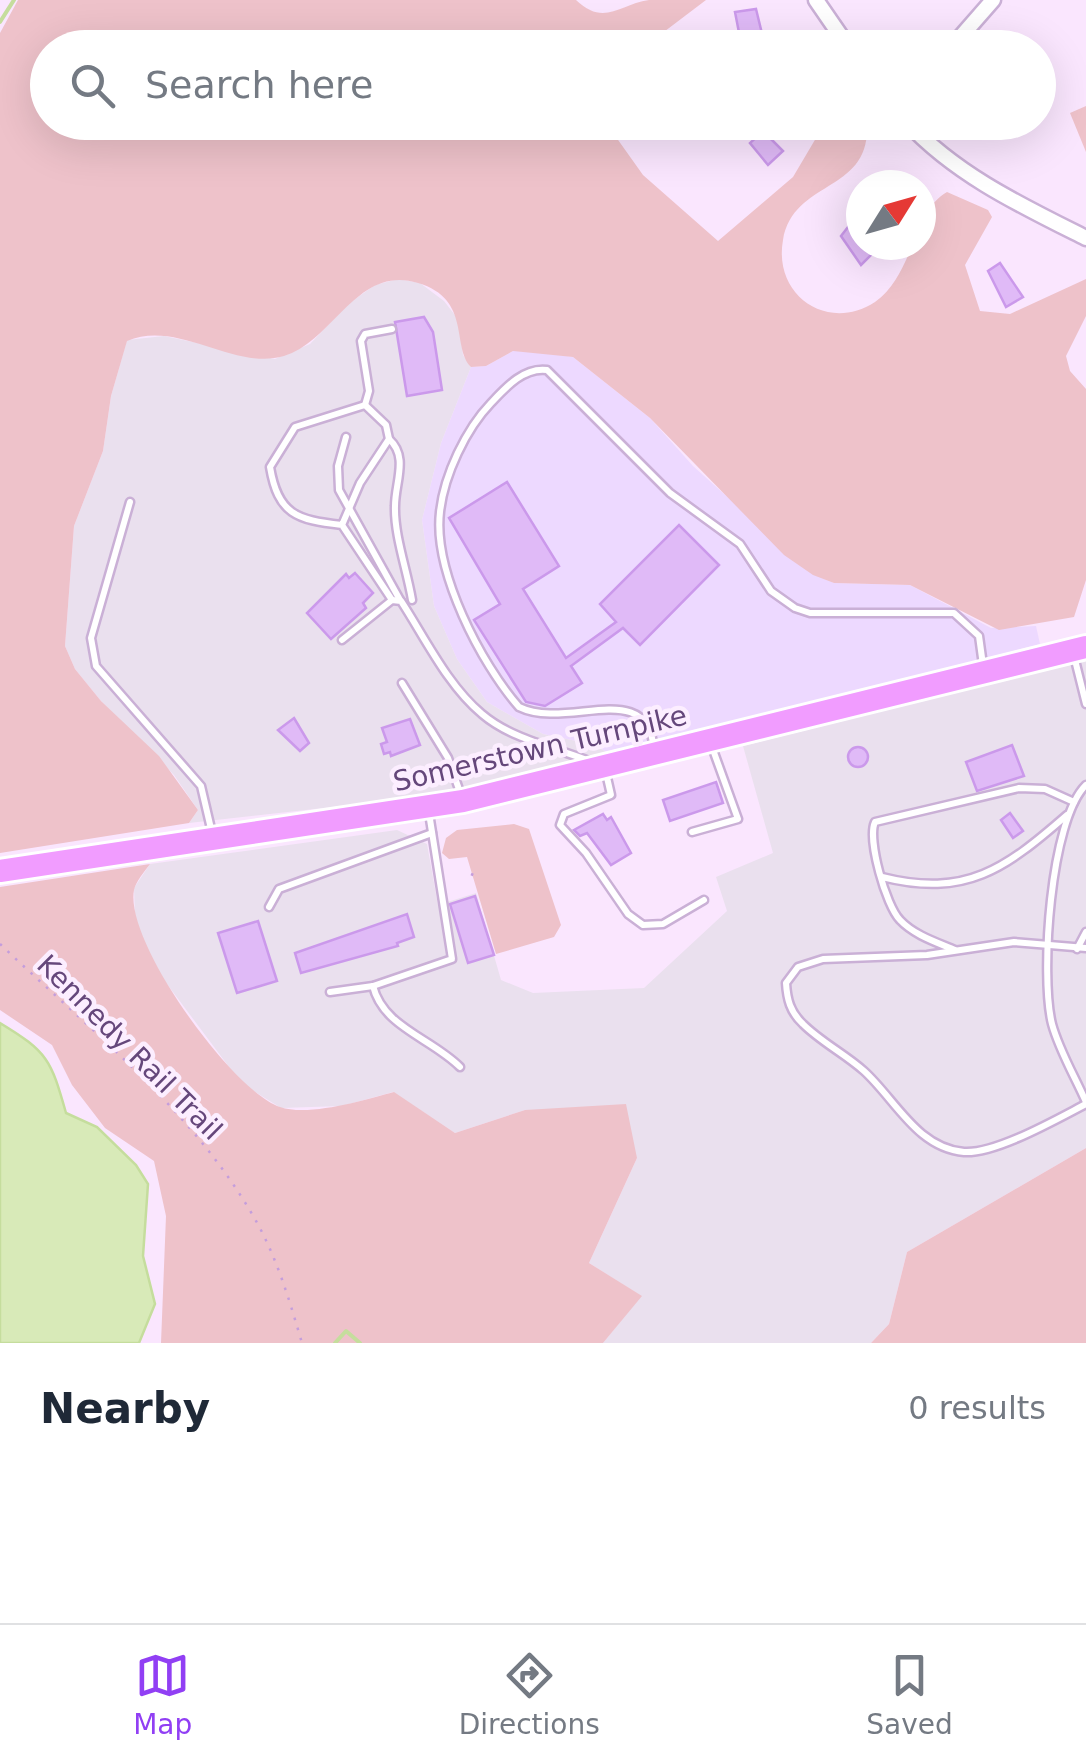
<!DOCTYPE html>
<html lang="en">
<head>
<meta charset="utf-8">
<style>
	:root { --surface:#fff; --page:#f2f2f3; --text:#1f2937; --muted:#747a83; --line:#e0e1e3; --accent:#913ff4 }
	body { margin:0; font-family:"DejaVu Sans",sans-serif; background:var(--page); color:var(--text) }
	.compass { position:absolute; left:846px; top:170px; width:90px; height:90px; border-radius:50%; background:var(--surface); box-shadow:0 10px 40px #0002; rotate:53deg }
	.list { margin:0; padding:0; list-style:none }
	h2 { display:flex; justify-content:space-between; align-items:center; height:130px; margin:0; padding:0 40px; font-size:42px }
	h2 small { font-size:32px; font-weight:400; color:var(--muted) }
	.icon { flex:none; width:55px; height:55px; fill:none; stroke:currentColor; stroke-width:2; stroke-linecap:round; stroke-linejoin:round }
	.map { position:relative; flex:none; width:1086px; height:1343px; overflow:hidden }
	.search { position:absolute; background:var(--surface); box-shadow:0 10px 40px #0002; left:30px; right:30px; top:30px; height:110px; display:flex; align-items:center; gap:25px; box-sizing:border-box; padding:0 35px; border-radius:55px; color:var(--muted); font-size:38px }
	.sheet { height:280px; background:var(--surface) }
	nav { display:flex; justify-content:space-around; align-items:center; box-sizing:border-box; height:140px; border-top:2px solid var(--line); background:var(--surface); font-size:28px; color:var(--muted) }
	nav a { display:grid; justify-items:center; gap:5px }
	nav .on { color:var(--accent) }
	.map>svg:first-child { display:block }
	.commercial { fill:#edd9ff }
	.industrial { fill:#eae0ee }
	.green { fill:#eec2ca }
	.water { fill:#d8eab8; stroke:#c5dd9d; stroke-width:2.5 }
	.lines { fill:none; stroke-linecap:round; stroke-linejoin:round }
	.stream { stroke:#c5dd9d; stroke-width:4 }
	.building { fill:#e0baf7; stroke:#cb99eb; stroke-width:2.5 }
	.lane-casing { stroke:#cab0d6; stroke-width:11 }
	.street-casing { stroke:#cab0d6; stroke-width:19 }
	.primary-casing { stroke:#fff; stroke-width:28 }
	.path { stroke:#c49ddc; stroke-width:2.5; stroke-dasharray:2.5 8; stroke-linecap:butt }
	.lane { stroke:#fff; stroke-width:6 }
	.street { stroke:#fff; stroke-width:14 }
	.primary { stroke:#f19cff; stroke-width:22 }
	.labels { text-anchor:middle; stroke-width:9; stroke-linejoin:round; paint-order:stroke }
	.street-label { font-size:28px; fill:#65477b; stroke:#fceeff }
</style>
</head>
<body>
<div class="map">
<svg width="1086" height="1343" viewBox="0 0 1086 1343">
	<rect width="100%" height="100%" fill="#fae6fe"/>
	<polygon class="commercial" points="528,350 573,357 650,418 693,466 813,574 834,583 910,585 991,628 1036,626 1040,644 613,756 595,745 543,734 487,702 457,659 434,606 422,520 441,443 471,367 486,366 513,351"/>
	<g class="industrial">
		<polygon points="398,279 420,283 444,301 458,319 463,355 471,367 441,443 422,520 434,606 457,659 487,702 543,734 595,745 613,756 432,796 189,823 198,810 174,775 101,701 75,669 65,646 74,526 103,451 111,396 127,340 164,336 275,359 310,344 348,304 375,285"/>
		<polygon points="1086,659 1086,1148 907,1252 889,1324 871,1343 603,1343 641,1296 589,1263 637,1158 525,1110 455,1133 393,1092 342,1106 281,1108 241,1083 152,964 135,917 134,888 150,864 397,830 427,844 438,905 476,893 501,980 533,993 644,988 727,911 716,877 773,853 743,746"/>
	</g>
	<g class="green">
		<path d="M 18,0 L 576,0 C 604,27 620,4 649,0 C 667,0 688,0 706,0 L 644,47 L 48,48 L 48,122 L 606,123 L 643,175 L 718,241 L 793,177 L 819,133 L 816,123 L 867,123 C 871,194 794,178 783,240 C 773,295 827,333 875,302 C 895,288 903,266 913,245 L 921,245 C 921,223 927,204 947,192 L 988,210 L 992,217 L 965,265 L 980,311 L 1010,314 L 1086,279 L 1086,316 L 1066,356 L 1070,371 L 1086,389 L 1086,580 L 1074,617 L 999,630 L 910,585 L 834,583 L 813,575 L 784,555 L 650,418 L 573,357 L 513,351 L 486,366 L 471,367 C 451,347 472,299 418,283 C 357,264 334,341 284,356 C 233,371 178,319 127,341 L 111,396 L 103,451 L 74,526 L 65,646 L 75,669 L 101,701 L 159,756 L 198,810 L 189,823 L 0,853 L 0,33 Z"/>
		<polygon points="1086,106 1086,152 1070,113"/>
		<polygon points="514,824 529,829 561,925 554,937 496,954 467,857 449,859 442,853 446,838 457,830"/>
		<path d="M 150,864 C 145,871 136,881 134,890 C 124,941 232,1091 280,1107 C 309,1117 364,1100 394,1092 L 455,1133 L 525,1110 L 626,1104 L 637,1158 L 589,1263 L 642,1296 L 603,1343 L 161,1343 L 166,1216 L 154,1161 L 105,1128 L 72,1085 L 52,1045 L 0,1010 L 0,887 Z"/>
		<polygon points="1086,1148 1086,1343 871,1343 889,1324 907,1252"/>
	</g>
	<path class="water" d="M 0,1023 C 48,1052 51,1060 66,1113 L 97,1127 L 136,1165 L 148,1184 L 143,1256 L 155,1304 L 139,1343 L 0,1343 Z"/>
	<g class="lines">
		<g class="stream">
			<polyline points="0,22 14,0"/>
			<polyline points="335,1343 346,1331 360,1343"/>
		</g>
	</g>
	<g class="building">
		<polygon points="756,9 765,46 742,48 735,12"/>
		<polygon points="763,131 783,151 768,165 750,143"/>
		<polygon points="855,218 861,225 861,245 881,245 861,265 841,236"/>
		<polygon points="1000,263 1023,297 1006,307 988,271"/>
		<polygon points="424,317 433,332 442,390 407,396 395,322"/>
		<polygon points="507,482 559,566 523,589 566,658 616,622 600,604 679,525 719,565 640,645 623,628 571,666 582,683 545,706 526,702 474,620 500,604 449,518"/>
		<polygon points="355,573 373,593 363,603 366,608 331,639 307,613 346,574 349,578"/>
		<polygon points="294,718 309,743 300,751 278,730"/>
		<polygon points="410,719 420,745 391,756 390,752 384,754 381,744 387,742 382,728"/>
		<polygon points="1012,745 1024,776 977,791 966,762"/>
		<circle cx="858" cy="757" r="10"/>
		<polygon points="716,782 723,803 670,821 663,800"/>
		<polygon points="1010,813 1023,831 1013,838 1001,820"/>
		<polygon points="603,814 607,820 611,817 631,853 611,865 587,833 580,836 574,830"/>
		<polygon points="475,896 494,955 468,963 450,904"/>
		<polygon points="407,914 414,937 397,943 398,946 301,973 295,953"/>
		<polygon points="258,921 277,981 237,993 218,933"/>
	</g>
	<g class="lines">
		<defs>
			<g id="lane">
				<polyline points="365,405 369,391 361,341 365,334 392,329"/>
				<polyline points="346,437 338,466 339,490 400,600"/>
				<path d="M 389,439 C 409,457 395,482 395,506 C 394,535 407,570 412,600"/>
				<polyline points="130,502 91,638 96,666 201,786 212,833"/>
				<path d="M 342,525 C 296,520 278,514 270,467 L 295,427 L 365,405 L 386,425 L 389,439 L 360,483 L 342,525 L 392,600"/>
				<path d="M 342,640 L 392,600 L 401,601 C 425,638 448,686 482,714 C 511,739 554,747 589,761"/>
				<polyline points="1074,656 1086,704"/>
				<polyline points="402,683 448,758 461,795"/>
				<path d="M 654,750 C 648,676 568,731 519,707 C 481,664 433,571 440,512 C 444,475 466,429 491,403 C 506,387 524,367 547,370 L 670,493 L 740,544 L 771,591 L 795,608 L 810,613 L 954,613 L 979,636 L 983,665"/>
				<polyline points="606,773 611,795 564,814 560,825 586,853 628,914 643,925 663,924 704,900"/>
				<path d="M 1086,785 C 1050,820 1040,976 1052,1024 C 1059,1050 1075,1077 1086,1102"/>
				<polyline points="692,832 738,819 712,747"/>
				<path d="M 882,877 C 966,898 1005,869 1067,815"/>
				<polyline points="269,907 279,889 432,833"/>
				<path d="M 1086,948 L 1014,942 L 927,955 L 823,959 L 798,967 L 786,983 C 787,999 790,1012 803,1024 C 821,1042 845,1054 864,1071 C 895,1099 917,1148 964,1152 C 996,1154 1057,1119 1086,1104"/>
				<polyline points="1077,949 1086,932"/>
				<path d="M 955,950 C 936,942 914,935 900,920 C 886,906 867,839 875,822 L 1019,788 L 1045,789 L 1074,802"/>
				<path d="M 373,986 C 383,1027 431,1038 460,1067"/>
				<polyline points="330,992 373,986 452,959 429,813"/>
			</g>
			<g id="street">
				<polyline points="816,0 849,48"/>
				<polyline points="951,48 993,0"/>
				<path d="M 907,122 C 956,175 1022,206 1086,238"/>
			</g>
			<polyline id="primary" points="0,871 463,801 1086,647"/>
		</defs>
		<use href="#lane" class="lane-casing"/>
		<use href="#street" class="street-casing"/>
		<use href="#primary" class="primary-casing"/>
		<g class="path">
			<polyline points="471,874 480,878"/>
			<path d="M 0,944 C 88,1028 190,1108 252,1214 C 276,1254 289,1299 302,1343"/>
		</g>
		<use href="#lane" class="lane"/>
		<use href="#street" class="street"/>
		<use href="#primary" class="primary"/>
	</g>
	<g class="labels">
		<g class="street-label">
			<text transform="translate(540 748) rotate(-13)" y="10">Somerstown Turnpike</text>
			<text transform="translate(130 1047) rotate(45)" y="10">Kennedy Rail Trail</text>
		</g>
	</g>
</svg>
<svg class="compass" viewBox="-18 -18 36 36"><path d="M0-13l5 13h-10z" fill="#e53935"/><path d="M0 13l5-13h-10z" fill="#747a83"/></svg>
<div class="search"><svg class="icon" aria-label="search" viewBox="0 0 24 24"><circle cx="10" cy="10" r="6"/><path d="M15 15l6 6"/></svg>Search here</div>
</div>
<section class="sheet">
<h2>Nearby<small>0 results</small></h2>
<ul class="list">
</ul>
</section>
<nav>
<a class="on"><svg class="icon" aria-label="map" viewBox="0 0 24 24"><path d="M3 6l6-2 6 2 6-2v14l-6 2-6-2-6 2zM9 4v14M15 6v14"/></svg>Map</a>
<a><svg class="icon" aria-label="directions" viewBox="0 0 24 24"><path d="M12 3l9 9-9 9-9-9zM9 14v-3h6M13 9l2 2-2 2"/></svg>Directions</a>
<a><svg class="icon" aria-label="saved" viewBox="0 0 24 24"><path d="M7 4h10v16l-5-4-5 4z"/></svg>Saved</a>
</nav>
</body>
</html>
